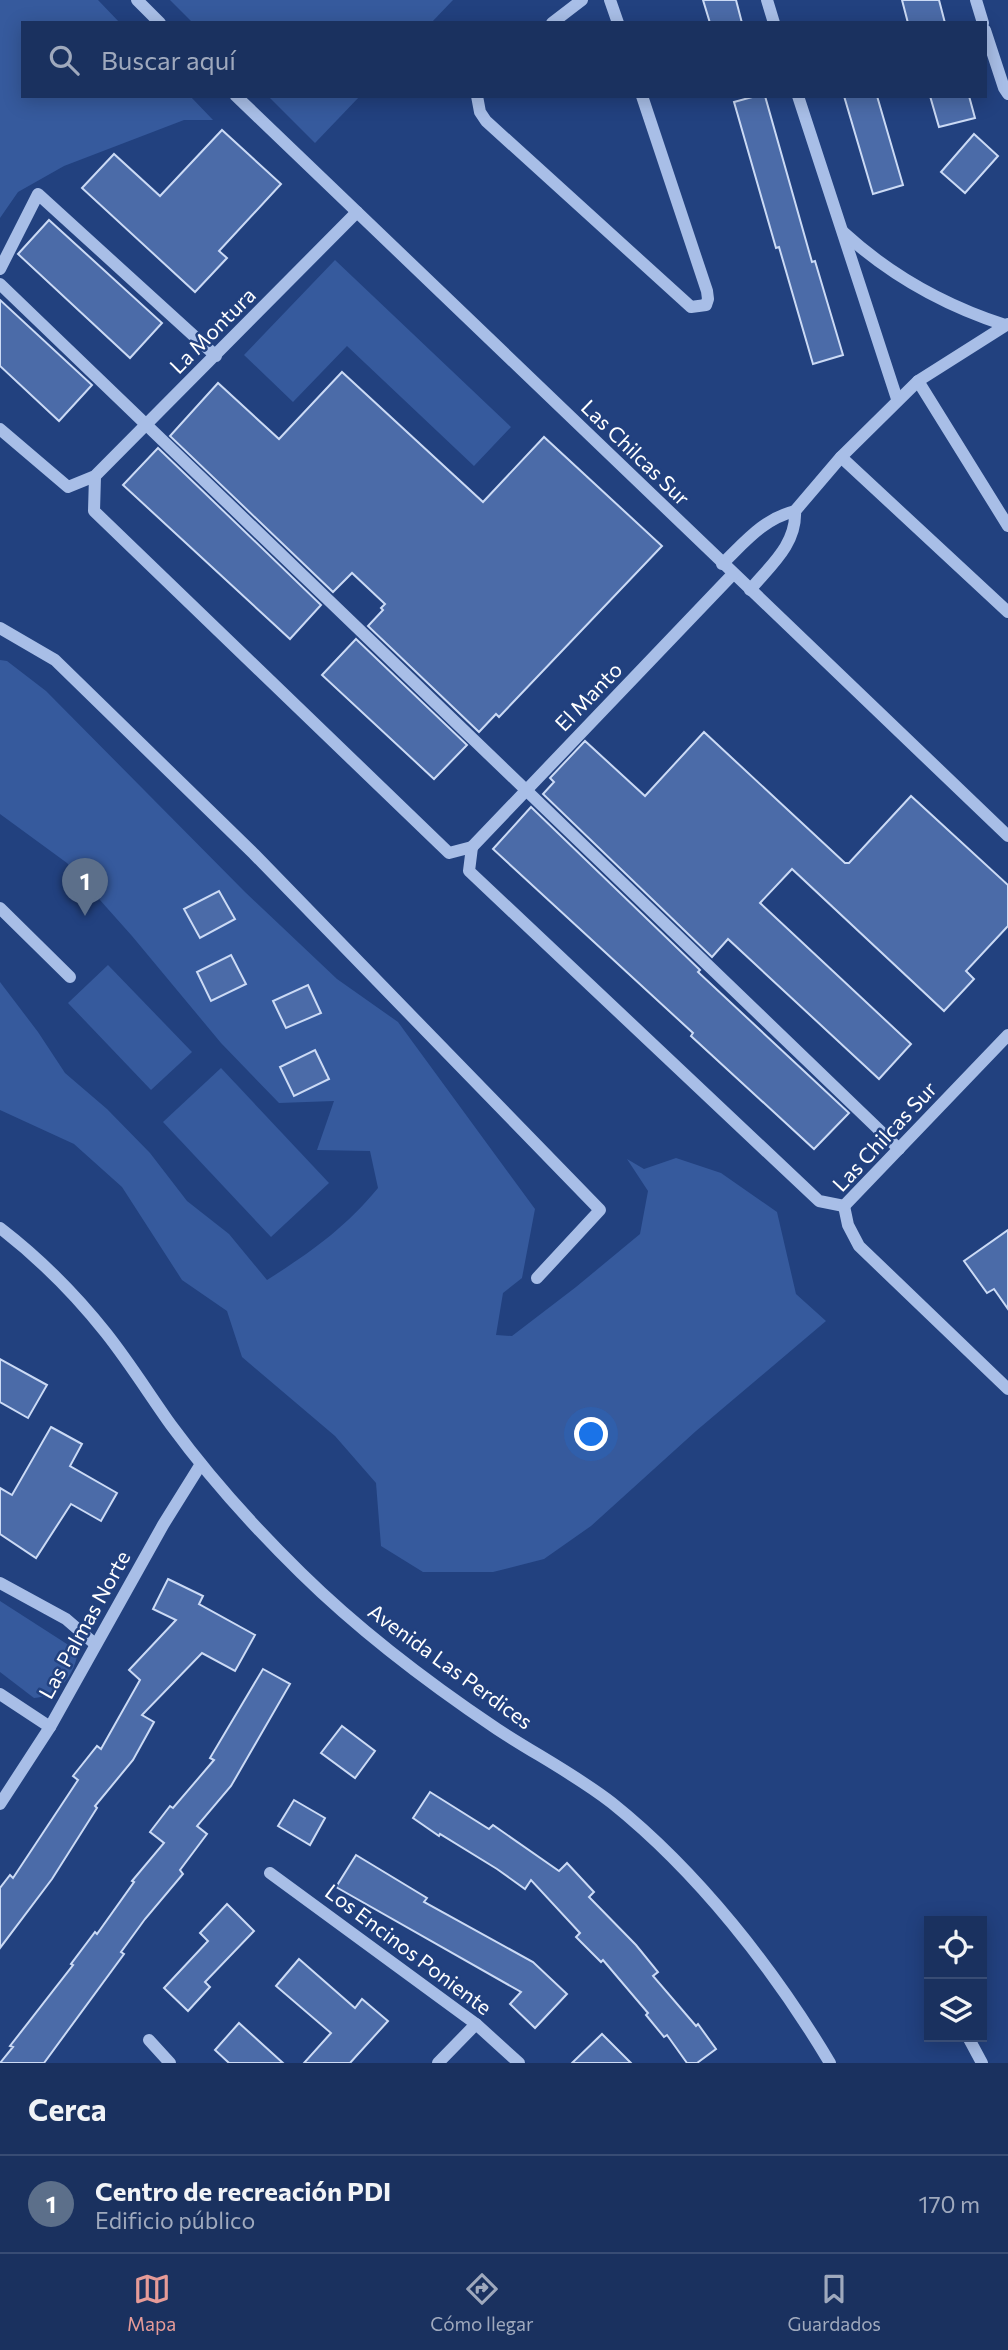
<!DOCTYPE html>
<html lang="es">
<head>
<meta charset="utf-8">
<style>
	:root { --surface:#1a315f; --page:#233965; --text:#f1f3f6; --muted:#9fa9bd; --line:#384c74; --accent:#e69b98 }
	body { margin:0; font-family:Commissioner,sans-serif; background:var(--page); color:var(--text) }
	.controls { position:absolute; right:21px; bottom:21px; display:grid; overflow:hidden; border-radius:0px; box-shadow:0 4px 18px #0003 }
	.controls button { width:63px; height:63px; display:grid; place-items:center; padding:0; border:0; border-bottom:2px solid var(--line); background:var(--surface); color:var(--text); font:35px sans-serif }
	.you { position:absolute; left:592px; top:1435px; width:24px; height:24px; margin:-18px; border:5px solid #fff; border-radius:50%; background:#1a73e8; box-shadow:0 0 0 10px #1a73e833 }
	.badge { display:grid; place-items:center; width:46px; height:46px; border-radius:50%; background:var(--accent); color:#fff; font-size:23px; font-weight:700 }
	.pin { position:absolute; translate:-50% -58px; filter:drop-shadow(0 2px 4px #0008) }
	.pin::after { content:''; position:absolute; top:37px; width:24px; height:21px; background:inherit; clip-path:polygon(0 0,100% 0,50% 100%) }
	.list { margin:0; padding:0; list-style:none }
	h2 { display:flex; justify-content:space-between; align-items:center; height:91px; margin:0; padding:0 28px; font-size:30px }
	h2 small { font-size:23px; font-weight:400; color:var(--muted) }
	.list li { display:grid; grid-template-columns:46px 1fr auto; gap:21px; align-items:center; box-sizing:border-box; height:98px; padding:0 28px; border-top:2px solid var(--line) }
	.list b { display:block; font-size:26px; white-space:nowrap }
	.list p { margin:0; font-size:23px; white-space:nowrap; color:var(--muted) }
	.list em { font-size:23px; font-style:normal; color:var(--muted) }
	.icon { flex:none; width:38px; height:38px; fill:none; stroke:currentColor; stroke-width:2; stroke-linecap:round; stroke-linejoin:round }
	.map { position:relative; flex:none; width:1008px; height:2063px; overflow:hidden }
	.search { position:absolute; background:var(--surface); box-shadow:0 4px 18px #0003; left:21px; right:21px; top:21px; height:77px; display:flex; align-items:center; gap:18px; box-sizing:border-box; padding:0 24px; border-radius:0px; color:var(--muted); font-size:26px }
	.sheet { height:189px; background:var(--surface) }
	nav { display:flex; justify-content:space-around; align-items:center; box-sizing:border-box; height:98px; border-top:2px solid var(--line); background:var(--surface); font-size:19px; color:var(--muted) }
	nav a { display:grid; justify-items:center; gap:4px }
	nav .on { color:var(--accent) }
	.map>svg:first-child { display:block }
	.green { fill:#365a9d }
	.building { fill:#4b6ba8; stroke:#cbdaf5; stroke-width:2 }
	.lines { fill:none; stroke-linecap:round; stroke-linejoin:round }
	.minor { stroke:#a8bee7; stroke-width:12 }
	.labels { text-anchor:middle; stroke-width:5; stroke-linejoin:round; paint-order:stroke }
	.street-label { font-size:21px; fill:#fff; stroke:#22417f }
</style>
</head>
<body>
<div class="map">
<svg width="1008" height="2063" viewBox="0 0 1008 2063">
	<rect width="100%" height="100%" fill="#22417f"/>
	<g class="green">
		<polygon points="0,0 98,0 120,23 23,23 23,96 190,96 213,120 184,120 64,166 18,192 0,218"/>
		<polygon points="170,0 453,0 431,23 193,23"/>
		<polygon points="268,96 360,96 315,143"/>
		<polygon points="335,260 511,427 474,466 347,346 293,402 244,355"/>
		<path d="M 0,660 L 7,661 L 46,691 L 245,892 L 337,979 L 398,1022 L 535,1209 L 522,1278 L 503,1293 L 496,1335 L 512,1336 L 576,1287 L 640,1234 L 648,1191 L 627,1159 L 644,1169 L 676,1158 L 721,1173 L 777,1212 L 796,1294 L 826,1321 L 696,1431 L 591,1526 L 544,1559 L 493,1572 L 423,1572 L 381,1546 L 376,1483 L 335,1436 L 242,1357 L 227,1311 L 182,1280 L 122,1187 L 74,1144 L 0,1110 L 0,982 L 38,1032 L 65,1073 L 107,1109 L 150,1153 L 187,1201 L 229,1234 L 267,1280 C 311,1252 344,1229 378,1188 L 370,1151 L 317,1150 L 334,1101 L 279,1103 L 221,1043 L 132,936 L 67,863 L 0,814 Z"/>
		<polygon points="108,965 192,1052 151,1090 68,1003"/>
		<polygon points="221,1068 329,1183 271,1237 163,1122"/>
		<path d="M 0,1601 L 70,1646 L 77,1656 C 73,1677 57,1696 34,1698 L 0,1672 Z"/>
	</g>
	<g class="building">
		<polygon points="703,0 736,0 742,23 710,23"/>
		<polygon points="902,0 939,0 945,23 908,23"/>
		<polygon points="756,96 765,96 812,262 815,261 843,355 813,364 779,247 776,248 734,102"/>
		<polygon points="844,96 877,96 903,185 873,194"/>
		<polygon points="930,96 969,96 975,118 939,127"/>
		<polygon points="222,130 281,184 219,251 227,258 195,292 82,188 114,154 160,196"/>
		<polygon points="974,134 998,156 965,193 941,172"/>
		<polygon points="49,220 162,323 130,358 18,254"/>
		<polygon points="0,300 92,385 59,421 0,366"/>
		<polygon points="342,372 483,502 544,437 662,546 499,717 496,714 479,732 368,626 383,610 381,608 385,604 352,573 333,592 170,436 218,383 279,439"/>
		<polygon points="158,448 321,605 290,639 123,485"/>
		<polygon points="356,639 467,745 434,779 322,675"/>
		<polygon points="704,732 845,863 849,863 911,796 1008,885 1008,926 966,971 974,979 944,1011 792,869 760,903 911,1044 879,1079 728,939 712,957 543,794 554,782 550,778 585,741 645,796"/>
		<polygon points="531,807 700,970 698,972 849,1113 814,1149 691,1036 693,1033 493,849"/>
		<polygon points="219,891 235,919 200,938 184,909"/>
		<polygon points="231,955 246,984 211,1001 197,972"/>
		<polygon points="308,985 321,1013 286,1028 273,1001"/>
		<polygon points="315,1050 329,1079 294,1096 280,1067"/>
		<polygon points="1008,1230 1008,1309 994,1289 987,1293 964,1261"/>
		<polygon points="0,1359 47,1385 28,1418 0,1402"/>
		<polygon points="51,1427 82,1444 70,1466 117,1493 101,1521 71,1504 36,1558 0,1534 0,1488 12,1495"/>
		<polygon points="168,1579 203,1596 199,1604 255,1635 235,1671 202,1653 142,1715 154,1722 133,1760 95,1806 97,1808 52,1879 0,1948 0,1888 10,1875 13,1878 78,1780 73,1776 97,1746 101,1749 140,1680 129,1670 176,1620 153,1609"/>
		<polygon points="263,1669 290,1684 231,1786 197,1826 207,1834 180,1870 183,1874 145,1919 121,1952 124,1954 44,2063 0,2063 13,2047 10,2046 73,1965 71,1964 95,1932 97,1934 134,1882 132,1881 164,1843 150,1832 170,1806 173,1808 214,1760 210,1758"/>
		<polygon points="342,1726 375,1751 355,1778 321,1753"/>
		<polygon points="430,1792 489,1829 493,1825 559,1871 567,1863 594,1892 589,1897 636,1945 658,1972 653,1976 696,2026 698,2024 716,2049 697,2063 687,2063 667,2035 664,2037 646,2015 648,2013 603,1960 601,1962 576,1937 580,1933 531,1880 525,1889 497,1869 440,1834 439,1836 413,1818"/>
		<polygon points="294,1800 325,1818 310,1845 278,1826"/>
		<polygon points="356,1855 427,1898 424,1902 533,1962 567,1994 535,2028 510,2004 521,1992 336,1887"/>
		<polygon points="227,1904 254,1931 205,1982 210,1987 188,2011 164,1988 208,1941 200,1933"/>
		<polygon points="299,1959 355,2008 362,1999 388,2021 350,2063 304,2063 331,2033 276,1986"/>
		<polygon points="239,2023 283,2063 229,2063 215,2050"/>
		<polygon points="602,2034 631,2063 572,2063"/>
	</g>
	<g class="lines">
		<g class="minor">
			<polyline points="137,0 160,23"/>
			<polyline points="610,0 618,23"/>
			<polyline points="767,0 774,23"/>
			<polyline points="976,0 983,23"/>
			<polyline points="552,23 582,0"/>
			<polyline points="985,30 1004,88 1008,94"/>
			<polyline points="236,96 1008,836"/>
			<polyline points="477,96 480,112 486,121 691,307 706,305 708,299 707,291 642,96"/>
			<polyline points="798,96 897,399"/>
			<path d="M 843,232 C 891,276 943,305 1005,325"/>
			<polyline points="0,269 38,194 216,356"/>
			<polyline points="0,284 899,1149"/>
			<polyline points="918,381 1008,526"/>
			<polyline points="0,429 68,487 95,476 357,212"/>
			<polyline points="841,457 1008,612"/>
			<polyline points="95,476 94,511 449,853 472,847"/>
			<polyline points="795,511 841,457 918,381 1008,324"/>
			<path d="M 722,564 C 745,542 763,519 795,511 C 797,544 770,566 750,590"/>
			<polyline points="0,628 55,660 254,854 600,1210 537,1278"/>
			<polyline points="472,847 469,871 819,1201 844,1206"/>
			<polyline points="472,847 733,574"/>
			<polyline points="0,908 70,977"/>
			<polyline points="844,1206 848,1225 859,1246 1008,1389"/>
			<polyline points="844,1206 1008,1035"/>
			<path d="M 0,1228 C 39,1258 75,1294 106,1333 C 129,1362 149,1394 171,1425 C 210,1478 254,1527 301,1573 C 361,1632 427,1682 497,1729 C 535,1754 576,1775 612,1803 C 698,1872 774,1969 830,2063"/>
			<polyline points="0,1583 66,1619 95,1644"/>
			<polyline points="0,1694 50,1727"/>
			<polyline points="0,1804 50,1727 163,1525 201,1464"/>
			<polyline points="270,1873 476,2024 519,2063"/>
			<polyline points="968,2037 982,2063"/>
			<polyline points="149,2040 170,2063"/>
			<polyline points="438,2063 476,2024"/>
		</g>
	</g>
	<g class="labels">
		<g class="street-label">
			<text transform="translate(213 331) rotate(-45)" y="7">La Montura</text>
			<text transform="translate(635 453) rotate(44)" y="7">Las Chilcas Sur</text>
			<text transform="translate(589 697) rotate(-46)" y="7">El Manto</text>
			<text transform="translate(885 1137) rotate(-47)" y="7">Las Chilcas Sur</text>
			<text transform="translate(85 1625) rotate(-61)" y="7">Las Palmas Norte</text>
			<text transform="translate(450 1667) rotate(36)" y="7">Avenida Las Perdices</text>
			<text transform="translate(408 1950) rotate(37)" y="7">Los Encinos Poniente</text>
		</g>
	</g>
</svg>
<div class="controls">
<button><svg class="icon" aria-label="locate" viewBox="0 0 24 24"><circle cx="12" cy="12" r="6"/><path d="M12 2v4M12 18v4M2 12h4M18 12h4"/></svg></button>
<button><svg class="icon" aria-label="layers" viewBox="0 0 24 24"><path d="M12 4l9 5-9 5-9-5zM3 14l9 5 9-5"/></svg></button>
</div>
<div class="you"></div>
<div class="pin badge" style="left:85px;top:916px;background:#5c6f8a">1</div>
<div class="search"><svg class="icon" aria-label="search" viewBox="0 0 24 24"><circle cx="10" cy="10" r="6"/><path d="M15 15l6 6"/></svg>Buscar aquí</div>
</div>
<section class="sheet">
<h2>Cerca<small></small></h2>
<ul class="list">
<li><span class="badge" style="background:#5c6f8a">1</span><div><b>Centro de recreación PDI</b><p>Edificio público</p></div><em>170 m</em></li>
</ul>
</section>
<nav>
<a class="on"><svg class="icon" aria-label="map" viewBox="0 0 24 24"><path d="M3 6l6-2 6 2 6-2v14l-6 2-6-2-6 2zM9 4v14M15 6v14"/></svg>Mapa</a>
<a><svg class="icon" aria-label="directions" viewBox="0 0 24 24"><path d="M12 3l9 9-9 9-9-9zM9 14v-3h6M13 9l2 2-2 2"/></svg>Cómo llegar</a>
<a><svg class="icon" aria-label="saved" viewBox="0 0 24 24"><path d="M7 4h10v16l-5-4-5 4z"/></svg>Guardados</a>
</nav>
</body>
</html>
